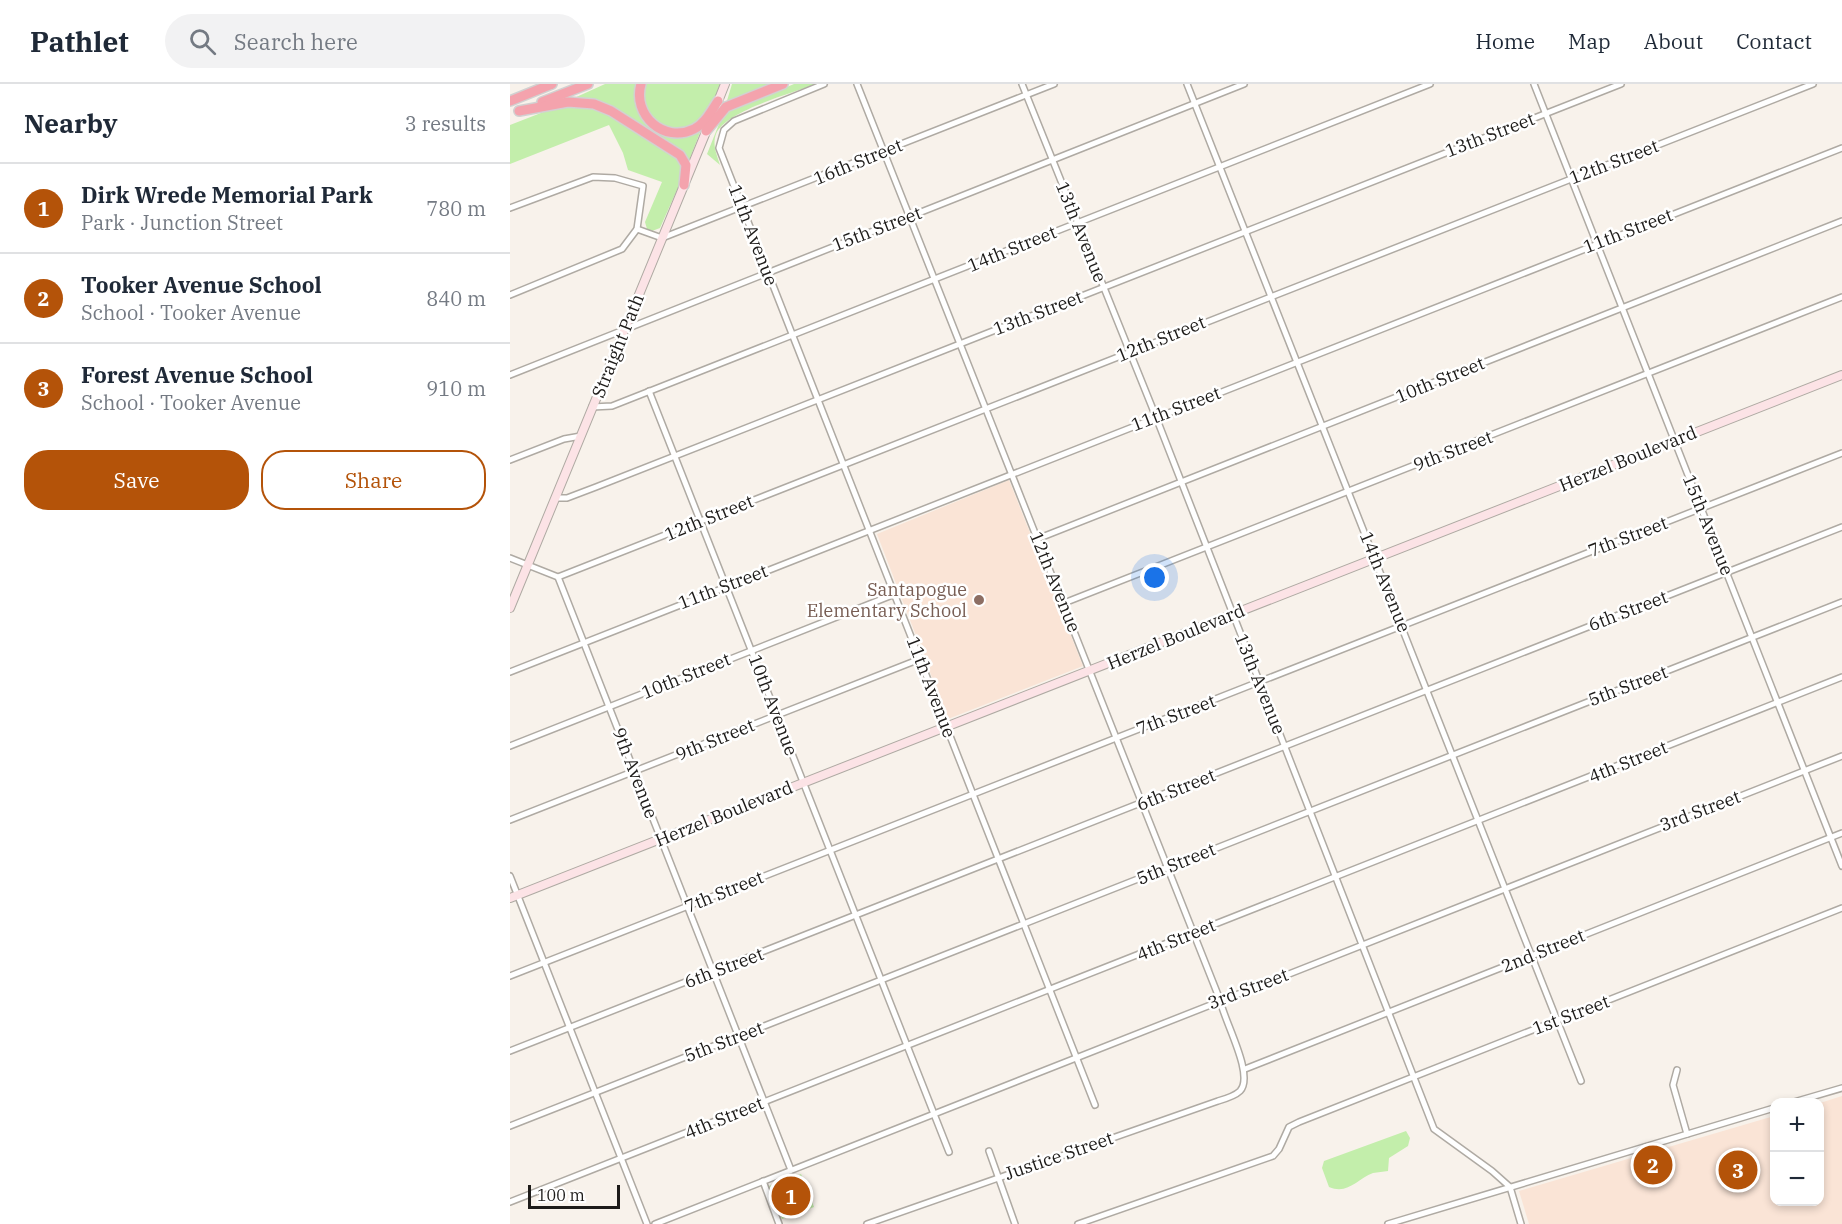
<!DOCTYPE html>
<html lang="en">
<head>
<meta charset="utf-8">
<style>
	:root { --surface:#fff; --page:#f2f2f3; --text:#1f2937; --muted:#747a83; --line:#e0e1e3; --accent:#b45309 }
	body { margin:0; font-family:"IBM Plex Serif",serif; background:var(--page); color:var(--text) }
	.controls { position:absolute; right:18px; bottom:18px; display:grid; overflow:hidden; border-radius:12px; box-shadow:0 3px 9px #0003 }
	.controls button { width:54px; height:54px; display:grid; place-items:center; padding:0; border:0; border-bottom:2px solid var(--line); background:var(--surface); color:var(--text); font:30px sans-serif }
	.scale { position:absolute; left:18px; bottom:15px; width:92px; box-sizing:border-box; padding-left:6px; border:3px solid #1d1b19; border-top:0; font-size:16px; line-height:21px; white-space:nowrap; color:#1d1b19; -webkit-text-stroke:4px #fff; paint-order:stroke }
	.you { position:absolute; left:645px; top:494px; width:21px; height:21px; margin:-15px; border:4px solid #fff; border-radius:50%; background:#1a73e8; box-shadow:0 0 0 9px #1a73e833 }
	.badge { display:grid; place-items:center; width:39px; height:39px; border-radius:50%; background:var(--accent); color:#fff; font-size:20px; font-weight:700 }
	.pin { position:absolute; translate:-50% -50%; border:3px solid #fff; box-shadow:0 2px 6px #0006 }
	.list { margin:0; padding:0; list-style:none }
	h2 { display:flex; justify-content:space-between; align-items:center; height:78px; margin:0; padding:0 24px; font-size:26px }
	h2 small { font-size:20px; font-weight:400; color:var(--muted) }
	.list li { display:grid; grid-template-columns:39px 1fr auto; gap:18px; align-items:center; box-sizing:border-box; height:90px; padding:0 24px; border-top:2px solid var(--line) }
	.list b { display:block; font-size:22px; white-space:nowrap }
	.list p { margin:0; font-size:20px; white-space:nowrap; color:var(--muted) }
	.list em { font-size:20px; font-style:normal; color:var(--muted) }
	.actions { display:flex; gap:12px; padding:18px 24px }
	.actions a { flex:1; padding:14px 0; border:2px solid var(--accent); border-radius:24px; text-align:center; font-size:21px; color:var(--accent) }
	.actions .main { background:var(--accent); color:#fff }
	.icon { flex:none; width:33px; height:33px; fill:none; stroke:currentColor; stroke-width:2; stroke-linecap:round; stroke-linejoin:round }
	.map { position:relative; flex:none; width:1332px; height:1140px; overflow:hidden }
	header { display:flex; align-items:center; gap:36px; box-sizing:border-box; height:84px; padding:0 30px; background:var(--surface); border-bottom:2px solid var(--line) }
	header strong { font-size:28px }
	nav { display:flex; gap:33px; margin-inline-start:auto; font-size:21px }
	.search { width:420px; height:54px; background:var(--page); display:flex; align-items:center; gap:15px; box-sizing:border-box; padding:0 21px; border-radius:33px; color:var(--muted); font-size:22px }
	main { display:flex }
	aside { flex:1; background:var(--surface) }
	.map>svg:first-child { display:block }
	.education { fill:#fae4d6 }
	.green { fill:#c3eeab }
	.lines { fill:none; stroke-linecap:round; stroke-linejoin:round }
	.street-casing { stroke:#afaaa3; stroke-width:8 }
	.secondary-casing { stroke:#afaaa3; stroke-width:10 }
	.highway-casing { stroke:#d2d1d1; stroke-width:12 }
	.street { stroke:#fff; stroke-width:5 }
	.secondary { stroke:#fce3e6; stroke-width:8 }
	.highway { stroke:#f4a3ad; stroke-width:9 }
	.education-dot { fill:#8d6e63; stroke:#fff; stroke-width:2 }
	.labels { text-anchor:middle; stroke-width:5; stroke-linejoin:round; paint-order:stroke }
	.street-label { font-size:18px; fill:#1d1b19; stroke:#fff }
	.education-label { font-size:18px; fill:#785e54; stroke:#fff; text-anchor:end }
</style>
</head>
<body>
<header>
<strong>Pathlet</strong>
<div class="search"><svg class="icon" aria-label="search" viewBox="0 0 24 24"><circle cx="10" cy="10" r="6"/><path d="M15 15l6 6"/></svg>Search here</div>
<nav><a>Home</a><a>Map</a><a>About</a><a>Contact</a></nav>
</header>
<main>
<aside>
<h2>Nearby<small>3 results</small></h2>
<ul class="list">
<li><span class="badge">1</span><div><b>Dirk Wrede Memorial Park</b><p>Park · Junction Street</p></div><em>780 m</em></li>
<li><span class="badge">2</span><div><b>Tooker Avenue School</b><p>School · Tooker Avenue</p></div><em>840 m</em></li>
<li><span class="badge">3</span><div><b>Forest Avenue School</b><p>School · Tooker Avenue</p></div><em>910 m</em></li>
</ul>
<div class="actions"><a class="main">Save</a><a>Share</a></div>
</aside>
<div class="map">
<svg width="1332" height="1140" viewBox="0 0 1332 1140">
	<rect width="100%" height="100%" fill="#f8f2eb"/>
	<g class="education">
		<polygon points="499,396 573,582 438,635 367,450"/>
		<polygon points="1332,1012 1332,1140 1019,1140 1009,1107 1264,1032 1264,1118 1310,1118 1310,1019"/>
	</g>
	<g class="green">
		<path d="M 95,0 L 129,0 C 120,41 155,66 191,46 L 178,79 L 108,28 L 62,15 Z"/>
		<path d="M 136,0 L 210,0 C 204,17 197,37 179,45 C 150,59 128,24 136,0 Z"/>
		<polygon points="222,0 269,0 216,20"/>
		<path d="M 284,0 L 306,0 C 283,9 215,27 206,50 C 202,61 207,71 210,81 L 197,70 L 213,30 Z"/>
		<polygon points="56,22 92,26 172,77 174,90 150,144 142,147 137,145 135,138 152,98 118,86 113,69 99,41 0,80 0,41 36,27"/>
		<path d="M 896,1047 L 900,1054 L 898,1062 L 879,1074 L 878,1087 C 873,1088 868,1088 863,1089 C 847,1095 838,1111 819,1103 L 812,1084 L 814,1077 Z"/>
		<polygon points="291,1090 304,1123 272,1135 259,1102"/>
	</g>
	<g class="lines">
		<defs>
			<g id="street">
				<polyline points="314,0 224,37 214,46 209,64 585,1021"/>
				<path d="M 347,0 L 710,916 C 714,937 745,991 730,1007 C 725,1012 715,1015 708,1017 L 357,1140"/>
				<polyline points="512,0 646,333 924,1045 982,1087 1000,1103 1011,1140"/>
				<polyline points="677,0 1071,997"/>
				<polyline points="1024,0 1332,782"/>
				<polyline points="0,124 83,93 105,94 133,102 127,145 112,165 0,211"/>
				<polyline points="127,145 152,154 544,0"/>
				<polyline points="0,291 734,0"/>
				<polyline points="139,307 439,1068"/>
				<polyline points="82,323 102,322 920,0"/>
				<polyline points="0,376 54,355 71,352"/>
				<polyline points="45,414 57,414 86,403 1111,0"/>
				<polyline points="527,455 1332,137"/>
				<polyline points="0,474 48,493 1303,0"/>
				<polyline points="48,493 281,1086"/>
				<polyline points="554,519 1332,213"/>
				<polyline points="0,588 1332,64"/>
				<polyline points="0,662 385,510"/>
				<polyline points="0,736 410,575"/>
				<polyline points="0,792 137,1140"/>
				<polyline points="0,892 1332,369"/>
				<polyline points="0,967 1332,443"/>
				<polyline points="735,985 1332,749"/>
				<polyline points="1167,986 1163,1001 1177,1050"/>
				<polyline points="1284,1018 1332,1004"/>
				<polyline points="0,1042 1332,518"/>
				<polyline points="479,1067 505,1140"/>
				<polyline points="253,1097 269,1140"/>
				<polyline points="0,1118 1332,593"/>
				<polyline points="145,1140 1332,672"/>
				<polyline points="568,1140 763,1072 769,1065 779,1043 789,1038 1332,824"/>
				<polyline points="878,1140 1264,1024"/>
			</g>
			<g id="secondary">
				<polyline points="207,20 215,0"/>
				<polyline points="0,524 198,43"/>
				<polyline points="0,814 1332,291"/>
			</g>
			<g id="highway">
				<path d="M 131,0 C 122,31 154,60 184,45 C 195,40 201,27 208,17"/>
				<polyline points="0,17 42,0"/>
				<polyline points="32,18 78,0"/>
				<polyline points="9,27 58,18 84,20 101,27 170,71 176,81 174,101"/>
				<polyline points="196,47 216,23 273,0"/>
			</g>
		</defs>
		<use href="#street" class="street-casing"/>
		<use href="#secondary" class="secondary-casing"/>
		<use href="#highway" class="highway-casing"/>
		<use href="#street" class="street"/>
		<use href="#secondary" class="secondary"/>
		<use href="#highway" class="highway"/>
	</g>
	<circle class="education-dot" cx="469" cy="516" r="6"/>
	<g class="labels">
		<g class="street-label">
			<text transform="translate(980 51) rotate(-21)" y="6">13th Street</text>
			<text transform="translate(348 78) rotate(-22)" y="6">16th Street</text>
			<text transform="translate(1104 78) rotate(-21)" y="6">12th Street</text>
			<text transform="translate(367 145) rotate(-21)" y="6">15th Street</text>
			<text transform="translate(1118 147) rotate(-21)" y="6">11th Street</text>
			<text transform="translate(571 148) rotate(68)" y="6">13th Avenue</text>
			<text transform="translate(243 151) rotate(69)" y="6">11th Avenue</text>
			<text transform="translate(502 165) rotate(-22)" y="6">14th Street</text>
			<text transform="translate(528 229) rotate(-21)" y="6">13th Street</text>
			<text transform="translate(651 255) rotate(-22)" y="6">12th Street</text>
			<text transform="translate(108 262) rotate(-68)" y="6">Straight Path</text>
			<text transform="translate(930 296) rotate(-22)" y="6">10th Street</text>
			<text transform="translate(666 325) rotate(-21)" y="6">11th Street</text>
			<text transform="translate(943 367) rotate(-21)" y="6">9th Street</text>
			<text transform="translate(1118 375) rotate(-22)" y="6">Herzel Boulevard</text>
			<text transform="translate(199 434) rotate(-22)" y="6">12th Street</text>
			<text transform="translate(1198 441) rotate(68)" y="6">15th Avenue</text>
			<text transform="translate(1118 453) rotate(-21)" y="6">7th Street</text>
			<text transform="translate(545 498) rotate(68)" y="6">12th Avenue</text>
			<text transform="translate(875 498) rotate(68)" y="6">14th Avenue</text>
			<text transform="translate(213 503) rotate(-21)" y="6">11th Street</text>
			<text transform="translate(1118 527) rotate(-21)" y="6">6th Street</text>
			<text transform="translate(666 553) rotate(-22)" y="6">Herzel Boulevard</text>
			<text transform="translate(176 592) rotate(-22)" y="6">10th Street</text>
			<text transform="translate(750 600) rotate(68)" y="6">13th Avenue</text>
			<text transform="translate(1118 602) rotate(-21)" y="6">5th Street</text>
			<text transform="translate(421 603) rotate(69)" y="6">11th Avenue</text>
			<text transform="translate(263 621) rotate(69)" y="6">10th Avenue</text>
			<text transform="translate(666 631) rotate(-21)" y="6">7th Street</text>
			<text transform="translate(205 656) rotate(-22)" y="6">9th Street</text>
			<text transform="translate(1118 678) rotate(-22)" y="6">4th Street</text>
			<text transform="translate(125 689) rotate(69)" y="6">9th Avenue</text>
			<text transform="translate(666 706) rotate(-22)" y="6">6th Street</text>
			<text transform="translate(1190 727) rotate(-21)" y="6">3rd Street</text>
			<text transform="translate(214 730) rotate(-22)" y="6">Herzel Boulevard</text>
			<text transform="translate(666 780) rotate(-22)" y="6">5th Street</text>
			<text transform="translate(214 808) rotate(-22)" y="6">7th Street</text>
			<text transform="translate(666 856) rotate(-22)" y="6">4th Street</text>
			<text transform="translate(1033 867) rotate(-22)" y="6">2nd Street</text>
			<text transform="translate(214 884) rotate(-21)" y="6">6th Street</text>
			<text transform="translate(738 905) rotate(-21)" y="6">3rd Street</text>
			<text transform="translate(1061 931) rotate(-21)" y="6">1st Street</text>
			<text transform="translate(214 958) rotate(-21)" y="6">5th Street</text>
			<text transform="translate(214 1034) rotate(-22)" y="6">4th Street</text>
			<text transform="translate(549 1072) rotate(-19)" y="6">Justice Street</text>
		</g>
		<g class="education-label">
			<text x="457" y="512">Santapogue<tspan x="457" dy="21">Elementary School</tspan></text>
		</g>
	</g>
</svg>
<div class="controls">
<button>+</button>
<button>−</button>
</div>
<div class="scale">100 m</div>
<div class="you"></div>
<div class="pin badge" style="left:281px;top:1112px">1</div>
<div class="pin badge" style="left:1143px;top:1081px">2</div>
<div class="pin badge" style="left:1228px;top:1086px">3</div>
</div>
</main>
</body>
</html>
